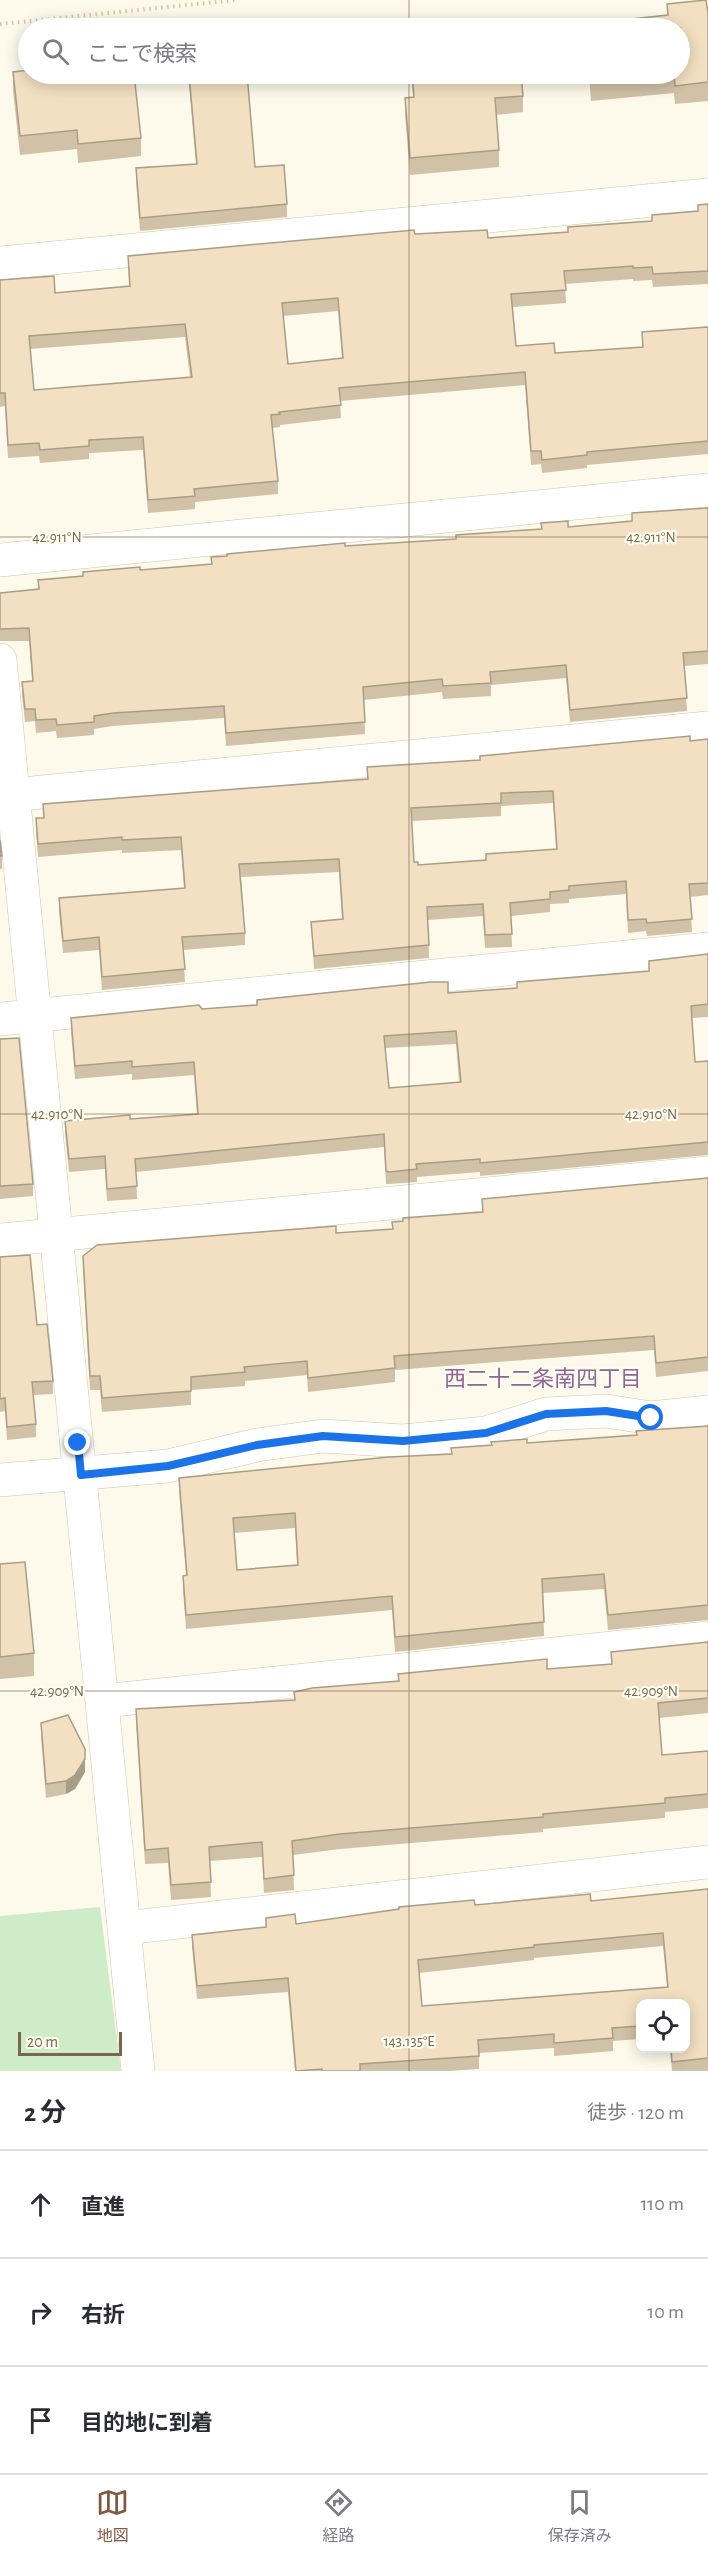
<!DOCTYPE html>
<html lang="ja">
<head>
<meta charset="utf-8">
<style>
	:root { --surface:#fff; --page:#f7f7f7; --text:#2b2b33; --muted:#7c7c81; --line:#e1e1e2; --accent:#805940 }
	body { margin:0; font-family:"Alegreya Sans","Noto Sans JP",sans-serif; background:var(--page); color:var(--text) }
	.controls { position:absolute; right:18px; bottom:18px; display:grid; overflow:hidden; border-radius:12px; box-shadow:0 3px 15px #0003 }
	.controls button { width:54px; height:54px; display:grid; place-items:center; padding:0; border:0; border-bottom:2px solid var(--line); background:var(--surface); color:var(--text); font:30px sans-serif }
	.scale { position:absolute; left:18px; bottom:15px; width:104px; box-sizing:border-box; padding-left:6px; border:3px solid #79664c; border-top:0; font-size:16px; line-height:21px; white-space:nowrap; color:#79664c; -webkit-text-stroke:4px #fffdf2; paint-order:stroke }
	.stop { position:absolute; width:18px; height:18px; margin:-14px; border:4px solid #1a73e8; border-radius:50%; background:#fff }
	.stop.end { background:#1a73e8; border-color:#fff; box-shadow:0 2px 6px #0008 }
	.list { margin:0; padding:0; list-style:none }
	h2 { display:flex; justify-content:space-between; align-items:center; height:78px; margin:0; padding:0 24px; font-size:26px }
	h2 small { font-size:20px; font-weight:400; color:var(--muted) }
	.list li { display:grid; grid-template-columns:39px 1fr auto; gap:18px; align-items:center; box-sizing:border-box; height:108px; padding:0 24px; border-top:2px solid var(--line) }
	.list b { display:block; font-size:22px; white-space:nowrap }
	.list em { font-size:20px; font-style:normal; color:var(--muted) }
	.icon { flex:none; width:33px; height:33px; fill:none; stroke:currentColor; stroke-width:2; stroke-linecap:round; stroke-linejoin:round }
	.map { position:relative; flex:none; width:708px; height:2071px; overflow:hidden }
	.search { position:absolute; background:var(--surface); box-shadow:0 3px 15px #0003; left:18px; right:18px; top:18px; height:66px; display:flex; align-items:center; gap:15px; box-sizing:border-box; padding:0 21px; border-radius:33px; color:var(--muted); font-size:22px }
	.sheet { height:402px; background:var(--surface) }
	nav { display:flex; justify-content:space-around; align-items:center; box-sizing:border-box; height:84px; border-top:2px solid var(--line); background:var(--surface); font-size:16px; color:var(--muted) }
	nav a { display:grid; justify-items:center; gap:3px }
	nav .on { color:var(--accent) }
	.map>svg:first-child { display:block }
	.green { fill:#cfecc8 }
	.lines { fill:none; stroke-linecap:round; stroke-linejoin:round }
	.minor-casing { stroke:#d0c5af; stroke-width:34 }
	.path { stroke:#d9c4a4; stroke-width:4; stroke-dasharray:1.5 4.5; stroke-linecap:butt }
	.minor { stroke:#fff; stroke-width:33 }
	.wall { fill:#d1c1a7; fill-rule:evenodd }
	.shaded-wall { fill:#aa9d88 }
	.building { fill:#f3e0c2; stroke:#aa9d88; stroke-width:1.5; fill-rule:evenodd }
	.route { stroke:#1a73e8; stroke-width:8 }
	.ticks { fill:none; stroke:#79664c; stroke-width:1.5; stroke-opacity:0.45 }
	.labels { text-anchor:middle; stroke-width:4.5; stroke-linejoin:round; paint-order:stroke }
	.neighbourhood-label { font-size:22px; fill:#8e6595; stroke:#fffdf2 }
	.ticks-label { font-size:15px; text-anchor:middle; fill:#79664c; stroke:#fffdf2; stroke-width:4.5; stroke-linejoin:round; paint-order:stroke }
</style>
</head>
<body>
<div class="map">
<svg width="708" height="2071" viewBox="0 0 708 2071">
	<rect width="100%" height="100%" fill="#fdfaeb"/>
	<polygon class="green" points="100,1907 121,2071 0,2071 0,1916"/>
	<g class="lines">
		<defs>
			<g id="minor">
				<polyline points="0,263 708,195"/>
				<polyline points="0,560 708,490"/>
				<polyline points="0,660 138,2071"/>
				<polyline points="0,796 708,728"/>
				<polyline points="0,1019 708,949"/>
				<polyline points="0,1240 708,1173"/>
				<polyline points="0,1480 168,1466 257,1445 323,1436 403,1441 486,1433 546,1414 606,1411 651,1418 708,1412"/>
				<polyline points="103,1701 708,1638"/>
				<polyline points="125,1928 708,1862"/>
			</g>
		</defs>
		<use href="#minor" class="minor-casing"/>
		<polyline class="path" points="0,24 236,0"/>
		<use href="#minor" class="minor"/>
	</g>
	<g class="wall">
		<polygon points="667,4 708,13 708,101 675,104 674,93 591,101 589,74 680,74 680,28 585,28 585,24 667,15"/>
		<polygon points="13,72 141,138 141,156 78,163 77,149 20,155 13,91"/>
		<polygon points="188,74 247,74 255,167 287,204 287,217 140,231 136,181 136,168 196,164"/>
		<polygon points="411,74 521,74 523,96 523,112 496,115 499,150 499,167 410,175 405,115 405,98 413,97"/>
		<path d="M 708,204 L 708,284 L 653,287 L 652,280 L 633,281 L 633,279 L 565,284 L 566,303 L 513,307 L 516,346 L 555,353 L 642,348 L 642,332 L 708,327 L 708,454 L 587,465 L 587,468 L 542,473 L 541,464 L 531,465 L 525,385 L 340,401 L 341,418 L 280,425 L 280,427 L 272,428 L 278,481 L 278,494 L 195,502 L 195,509 L 148,513 L 143,450 L 89,453 L 89,459 L 40,463 L 39,456 L 8,458 L 5,406 L 0,407 L 0,280 L 55,293 L 129,286 L 128,256 L 415,234 L 488,238 L 568,232 L 652,221 L 698,211 ZM 338,311 L 342,358 L 288,364 L 283,316 ZM 185,337 L 190,377 L 34,390 L 30,349 Z"/>
		<polygon points="708,508 708,664 684,666 687,711 570,722 566,678 491,685 491,696 443,699 442,692 364,700 365,734 226,746 224,718 113,726 94,729 94,735 57,738 56,731 36,733 35,721 25,722 22,695 22,682 32,681 29,641 0,641 0,593 38,589 140,570 211,564 211,557 345,546 456,539 541,529 541,523 568,527 632,521 632,513"/>
		<path d="M 708,739 L 708,895 L 690,897 L 692,932 L 647,936 L 646,931 L 628,933 L 626,894 L 569,899 L 569,903 L 550,904 L 550,912 L 511,916 L 512,947 L 485,948 L 483,916 L 428,920 L 429,958 L 314,969 L 311,922 L 342,919 L 339,872 L 241,877 L 245,933 L 245,945 L 183,950 L 185,982 L 102,990 L 99,950 L 63,953 L 59,911 L 59,898 L 184,889 L 181,850 L 122,853 L 122,850 L 38,857 L 36,831 L 36,818 L 43,818 L 43,804 L 367,779 L 367,767 L 480,760 ZM 553,803 L 556,849 L 486,860 L 418,865 L 414,862 L 412,821 L 501,816 L 501,806 Z"/>
		<polygon points="0,840 2,856 2,869 0,869"/>
		<path d="M 708,954 L 708,1017 L 692,1018 L 695,1062 L 708,1061 L 708,1155 L 480,1176 L 480,1172 L 417,1177 L 417,1182 L 389,1184 L 386,1184 L 384,1147 L 136,1172 L 137,1199 L 107,1201 L 105,1169 L 69,1172 L 65,1134 L 65,1121 L 130,1119 L 197,1115 L 194,1075 L 132,1080 L 132,1074 L 75,1079 L 71,1031 L 71,1018 L 448,993 L 517,988 L 649,971 L 649,961 ZM 456,1044 L 459,1082 L 389,1088 L 385,1048 Z"/>
		<polygon points="0,1039 33,1184 33,1196 0,1199"/>
		<polygon points="708,1178 708,1371 656,1377 654,1350 395,1370 395,1382 308,1392 307,1375 245,1381 245,1386 191,1390 191,1405 102,1412 100,1390 90,1390 83,1270 83,1256 336,1233 392,1229 482,1212 482,1199"/>
		<polygon points="0,1257 37,1325 53,1381 53,1394 33,1395 36,1424 36,1437 7,1440 5,1411 0,1412"/>
		<path d="M 708,1426 L 708,1620 L 608,1630 L 604,1589 L 543,1593 L 544,1636 L 395,1652 L 392,1610 L 186,1629 L 183,1590 L 183,1576 L 186,1575 L 179,1492 L 179,1478 L 451,1454 L 527,1443 L 636,1435 ZM 295,1528 L 297,1565 L 237,1570 L 234,1533 Z"/>
		<polygon points="0,1564 34,1653 34,1676 0,1679"/>
		<polygon points="708,1642 708,1713 659,1718 662,1755 708,1751 708,1808 665,1812 665,1818 543,1829 543,1832 340,1849 293,1855 294,1890 264,1893 262,1857 210,1861 211,1897 171,1900 168,1863 145,1864 136,1723 136,1709 294,1700 294,1692 398,1681 398,1674 547,1669 611,1664 611,1652"/>
		<polygon points="41,1723 85,1772 75,1789 66,1794 46,1798 41,1737"/>
		<path d="M 708,1889 L 708,2071 L 672,2071 L 670,2049 L 686,2049 L 686,2004 L 640,2004 L 640,2039 L 613,2041 L 613,2051 L 554,2056 L 554,2048 L 479,2053 L 479,2069 L 449,2071 L 295,2071 L 288,1992 L 197,1999 L 192,1948 L 192,1935 L 475,1905 L 591,1901 ZM 663,1946 L 667,1987 L 422,2006 L 419,1973 L 534,1960 L 534,1958 Z"/>
	</g>
	<polygon class="shaded-wall" points="85,1749 85,1772 75,1789 66,1794 66,1781"/>
	<g class="building">
		<polygon points="706,0 708,13 708,82 675,86 674,74 591,82 590,74 680,74 680,28 586,28 585,24 668,15 667,4"/>
		<polygon points="517,27 517,28 498,28"/>
		<polygon points="28,70 28,74 134,74 141,138 78,144 77,130 20,136 13,72"/>
		<polygon points="189,74 247,74 255,167 284,165 287,204 140,218 136,168 197,164"/>
		<polygon points="412,74 521,74 523,96 495,98 499,150 410,158 405,98 414,97"/>
		<path d="M 708,204 L 708,271 L 653,274 L 652,267 L 633,268 L 633,266 L 564,271 L 566,290 L 511,294 L 516,346 L 554,343 L 555,353 L 643,347 L 642,332 L 708,327 L 708,441 L 587,452 L 587,455 L 542,460 L 541,451 L 531,451 L 525,372 L 339,388 L 341,405 L 279,412 L 280,414 L 271,415 L 278,481 L 194,489 L 195,496 L 148,500 L 143,437 L 89,440 L 89,446 L 40,450 L 39,443 L 8,445 L 5,393 L 0,393 L 0,280 L 54,276 L 55,293 L 130,286 L 128,256 L 414,230 L 415,234 L 487,230 L 488,238 L 568,232 L 568,227 L 652,221 L 652,215 L 698,211 L 698,205 ZM 338,298 L 343,358 L 288,364 L 282,303 ZM 185,324 L 192,377 L 34,390 L 29,336 Z"/>
		<polygon points="708,508 708,651 683,653 687,698 570,710 566,665 490,672 491,683 443,686 442,679 363,687 365,722 226,733 224,706 113,713 94,716 94,722 57,725 56,719 36,720 35,709 25,709 22,682 33,681 29,628 0,629 0,593 39,589 38,580 83,576 83,572 140,567 140,570 212,564 211,557 227,556 227,554 345,543 345,546 456,539 456,535 542,529 541,523 568,521 568,527 632,521 632,513"/>
		<path d="M 690,736 L 690,741 L 708,739 L 708,883 L 689,884 L 692,919 L 647,923 L 646,919 L 628,920 L 626,881 L 569,886 L 569,890 L 550,892 L 550,899 L 510,903 L 512,934 L 485,935 L 483,904 L 427,907 L 429,945 L 314,956 L 311,922 L 343,919 L 339,859 L 239,864 L 245,933 L 182,937 L 185,969 L 102,977 L 99,937 L 63,941 L 59,898 L 185,888 L 181,837 L 122,840 L 122,837 L 38,844 L 36,818 L 44,818 L 43,804 L 368,779 L 367,767 L 480,760 L 480,756 ZM 553,791 L 557,849 L 486,854 L 486,860 L 418,865 L 418,862 L 414,862 L 411,808 L 501,803 L 501,793 Z"/>
		<polygon points="0,840 2,856 0,856"/>
		<path d="M 708,954 L 708,1004 L 691,1006 L 695,1062 L 708,1061 L 708,1142 L 480,1163 L 480,1159 L 416,1164 L 417,1169 L 389,1172 L 386,1171 L 384,1134 L 135,1159 L 137,1186 L 107,1189 L 105,1156 L 69,1159 L 65,1121 L 130,1115 L 130,1119 L 198,1114 L 194,1062 L 132,1067 L 132,1061 L 75,1066 L 71,1018 L 199,1005 L 202,1009 L 257,1005 L 257,1000 L 431,982 L 448,982 L 448,993 L 517,988 L 517,982 L 649,971 L 649,961 ZM 456,1031 L 461,1082 L 389,1088 L 384,1036 Z"/>
		<polygon points="19,1038 33,1184 0,1186 0,1039"/>
		<polygon points="708,1178 708,1357 656,1363 654,1336 394,1356 395,1368 308,1378 307,1361 244,1367 245,1372 191,1377 191,1391 102,1398 100,1376 90,1376 83,1256 97,1245 336,1226 336,1233 393,1229 392,1222 403,1221 403,1218 483,1212 482,1199"/>
		<polygon points="30,1255 37,1325 47,1324 53,1381 32,1382 36,1424 7,1427 5,1398 0,1399 0,1257"/>
		<path d="M 708,1426 L 708,1605 L 608,1615 L 604,1574 L 542,1579 L 544,1622 L 395,1637 L 392,1596 L 186,1615 L 183,1576 L 187,1575 L 179,1478 L 389,1457 L 452,1454 L 451,1448 L 492,1445 L 491,1442 L 527,1439 L 527,1443 L 637,1435 L 636,1431 ZM 295,1513 L 298,1565 L 237,1570 L 233,1518 Z"/>
		<polygon points="25,1562 34,1653 0,1657 0,1564"/>
		<polygon points="708,1642 708,1698 658,1703 662,1755 708,1751 708,1794 665,1798 665,1803 543,1814 543,1817 340,1834 292,1841 294,1875 264,1879 262,1842 209,1847 211,1882 171,1885 168,1848 145,1850 136,1709 295,1700 294,1692 312,1688 399,1681 398,1674 547,1659 547,1669 612,1664 611,1652"/>
		<polygon points="68,1715 85,1749 85,1759 75,1775 66,1781 46,1784 41,1723"/>
		<path d="M 708,1889 L 708,2058 L 672,2062 L 671,2049 L 686,2049 L 686,2004 L 640,2004 L 640,2026 L 612,2028 L 613,2038 L 554,2043 L 554,2034 L 478,2040 L 479,2056 L 360,2064 L 360,2071 L 322,2071 L 322,2069 L 296,2071 L 288,1978 L 197,1986 L 192,1935 L 266,1927 L 266,1918 L 295,1914 L 296,1924 L 399,1909 L 399,1907 L 474,1900 L 475,1905 L 590,1894 L 591,1901 ZM 663,1933 L 668,1987 L 422,2006 L 418,1960 L 534,1947 L 534,1945 Z"/>
	</g>
	<g class="lines">
		<polyline class="route" points="78,1443 81,1475 168,1466 257,1445 323,1436 403,1441 486,1433 546,1414 606,1411 651,1418"/>
	</g>
	<path class="ticks" d="M 409,0 L 409,28M 409,74 L 409,2071M 0,537 L 708,537M 0,1114 L 708,1114M 0,1691 L 708,1691"/>
	<g class="labels">
		<g class="neighbourhood-label">
			<text x="543" y="1386">西二十二条南四丁目</text>
		</g>
	</g>
	<g class="ticks-label">
		<text x="57" y="542">42.911°N</text>
		<text x="651" y="542">42.911°N</text>
		<text x="57" y="1119">42.910°N</text>
		<text x="651" y="1119">42.910°N</text>
		<text x="57" y="1696">42.909°N</text>
		<text x="651" y="1696">42.909°N</text>
		<text x="409" y="2046">143.135°E</text>
	</g>
</svg>
<div class="controls">
<button><svg class="icon" aria-label="locate" viewBox="0 0 24 24"><circle cx="12" cy="12" r="6"/><path d="M12 2v4M12 18v4M2 12h4M18 12h4"/></svg></button>
</div>
<div class="scale">20 m</div>
<div class="stop" style="left:651px;top:1418px"></div>
<div class="stop end" style="left:78px;top:1443px"></div>
<div class="search"><svg class="icon" aria-label="search" viewBox="0 0 24 24"><circle cx="10" cy="10" r="6"/><path d="M15 15l6 6"/></svg>ここで検索</div>
</div>
<section class="sheet">
<h2>2 分<small>徒歩 · 120 m</small></h2>
<ul class="list">
<li><svg class="icon" aria-label="ahead" viewBox="0 0 24 24"><path d="M12 20V5M6 11l6-6 6 6"/></svg><div><b>直進</b></div><em>110 m</em></li>
<li><svg class="icon" aria-label="right" viewBox="0 0 24 24"><path d="M7 20v-9h11M14 6l5 5-5 5"/></svg><div><b>右折</b></div><em>10 m</em></li>
<li><svg class="icon" aria-label="arrive" viewBox="0 0 24 24"><path d="M6 21V4h12l-3 4 3 4H6"/></svg><div><b>目的地に到着</b></div></li>
</ul>
</section>
<nav>
<a class="on"><svg class="icon" aria-label="map" viewBox="0 0 24 24"><path d="M3 6l6-2 6 2 6-2v14l-6 2-6-2-6 2zM9 4v14M15 6v14"/></svg>地図</a>
<a><svg class="icon" aria-label="directions" viewBox="0 0 24 24"><path d="M12 3l9 9-9 9-9-9zM9 14v-3h6M13 9l2 2-2 2"/></svg>経路</a>
<a><svg class="icon" aria-label="saved" viewBox="0 0 24 24"><path d="M7 4h10v16l-5-4-5 4z"/></svg>保存済み</a>
</nav>
</body>
</html>
